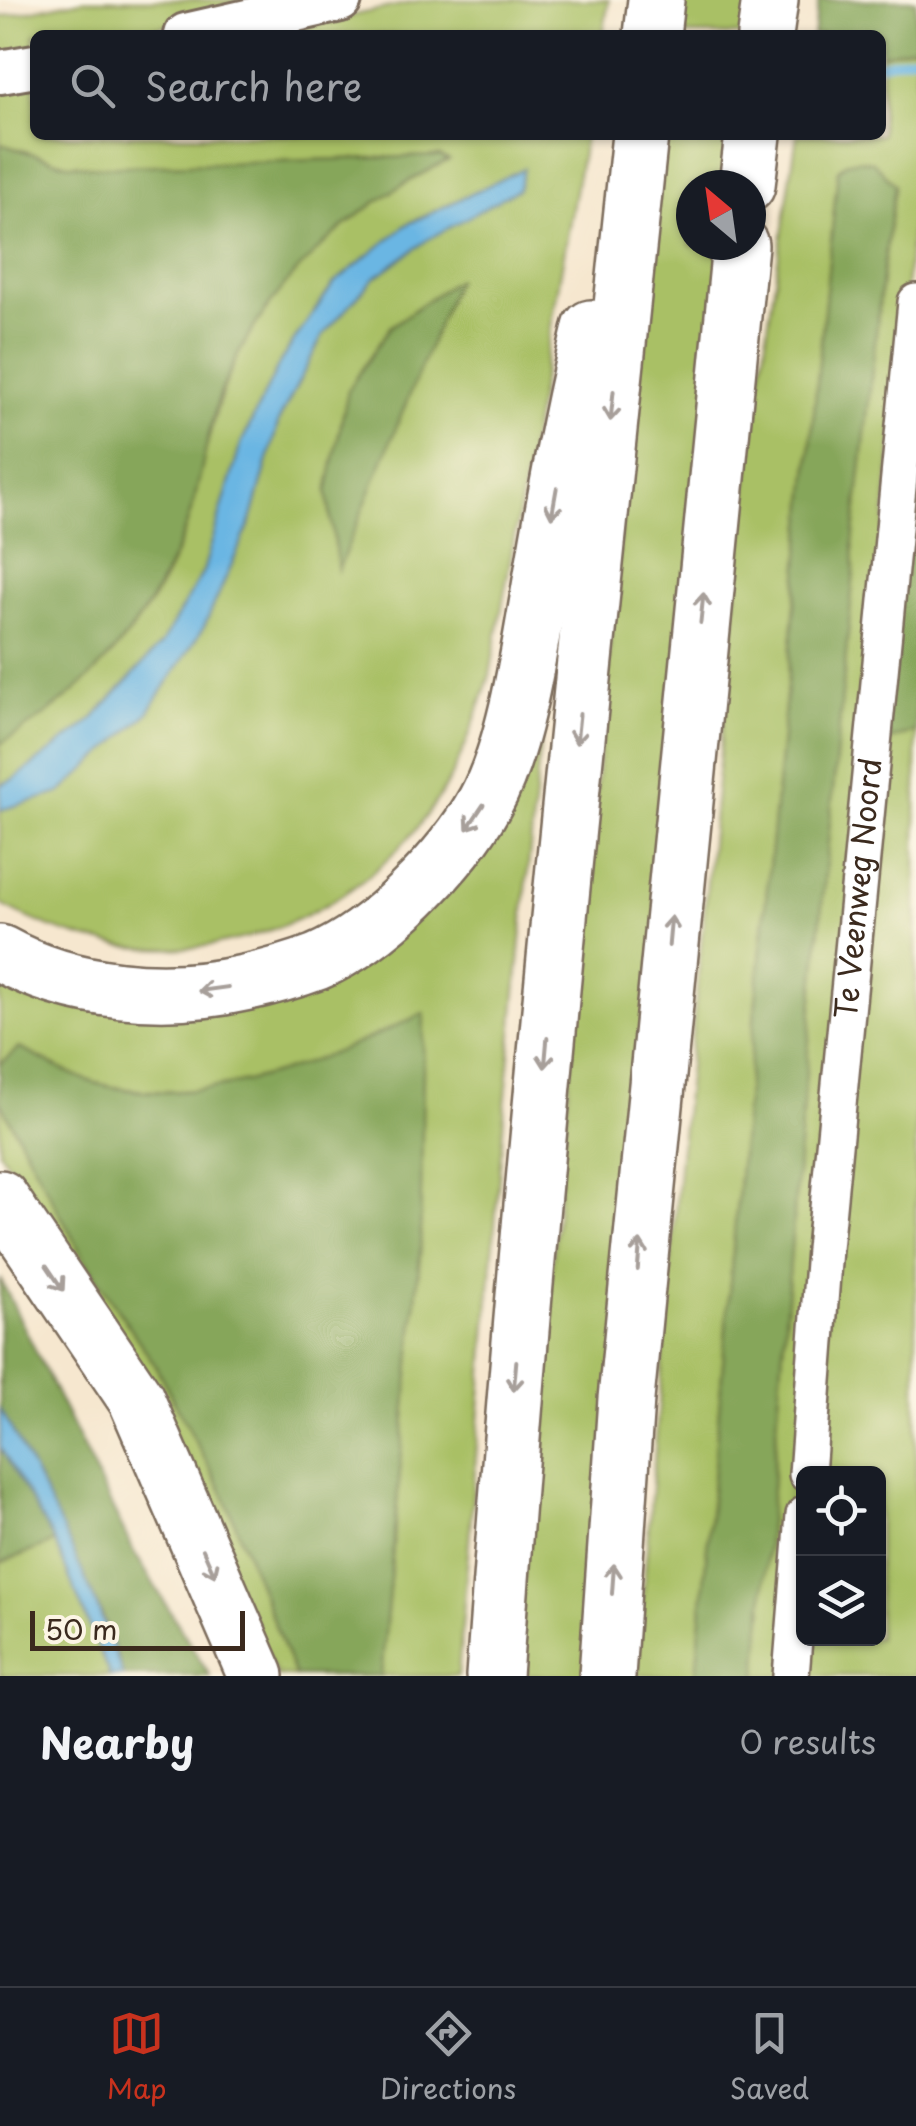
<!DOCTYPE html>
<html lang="en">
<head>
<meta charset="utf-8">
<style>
	:root { --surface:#171b24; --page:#242831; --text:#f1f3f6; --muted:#9ea1a6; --line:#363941; --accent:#c8321e }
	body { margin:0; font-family:"Playpen Sans",sans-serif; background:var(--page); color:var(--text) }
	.controls { position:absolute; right:30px; bottom:30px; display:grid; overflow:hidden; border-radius:15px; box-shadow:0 2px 8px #0004 }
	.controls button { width:90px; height:90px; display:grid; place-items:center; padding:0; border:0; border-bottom:2px solid var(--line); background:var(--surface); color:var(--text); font:50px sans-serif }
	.compass { position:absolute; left:676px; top:170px; width:90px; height:90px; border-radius:50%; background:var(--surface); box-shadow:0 2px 8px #0004; rotate:331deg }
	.scale { position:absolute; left:30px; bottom:25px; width:215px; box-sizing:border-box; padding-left:10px; border:5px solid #3b2a1e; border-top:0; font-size:28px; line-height:35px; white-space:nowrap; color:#3b2a1e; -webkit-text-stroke:8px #fcf5e5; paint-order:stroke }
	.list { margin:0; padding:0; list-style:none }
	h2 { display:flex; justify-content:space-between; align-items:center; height:130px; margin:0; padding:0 40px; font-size:42px }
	h2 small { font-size:32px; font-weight:400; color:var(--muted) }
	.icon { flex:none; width:55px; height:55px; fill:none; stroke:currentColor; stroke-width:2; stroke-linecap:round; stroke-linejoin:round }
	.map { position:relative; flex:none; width:916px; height:1676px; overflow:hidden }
	.search { position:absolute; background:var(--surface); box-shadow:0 2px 8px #0004; left:30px; right:30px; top:30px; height:110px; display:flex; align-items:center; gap:25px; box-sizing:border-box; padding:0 35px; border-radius:15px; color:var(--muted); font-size:38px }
	.sheet { height:310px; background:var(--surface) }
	nav { display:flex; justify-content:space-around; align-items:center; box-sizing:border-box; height:140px; border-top:2px solid var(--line); background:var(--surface); font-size:28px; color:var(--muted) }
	nav a { display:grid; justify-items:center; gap:5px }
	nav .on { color:var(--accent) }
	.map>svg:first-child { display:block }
	.green { fill:#a9c065; stroke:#727542; stroke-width:2.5 }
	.forest { fill:#86a65a; stroke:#60683c; stroke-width:2.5 }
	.water { fill:#6ab6e3; stroke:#527080; stroke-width:2.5 }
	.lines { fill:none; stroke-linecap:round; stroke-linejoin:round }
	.stream { stroke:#6ab6e3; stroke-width:9 }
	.minor-casing { stroke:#7c6c5c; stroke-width:40 }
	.tertiary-casing { stroke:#7c6c5c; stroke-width:48 }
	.motorway-casing { stroke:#7c6c5c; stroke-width:60 }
	.minor { stroke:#fff; stroke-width:35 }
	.tertiary { stroke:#fff; stroke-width:42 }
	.motorway { stroke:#fff; stroke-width:55 }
	.oneway { stroke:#a79f9a }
	.labels { text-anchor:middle; stroke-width:8; stroke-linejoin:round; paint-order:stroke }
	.street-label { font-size:30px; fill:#3b2a1e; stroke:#fcf5e5 }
</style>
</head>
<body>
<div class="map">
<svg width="916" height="1676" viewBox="0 0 916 1676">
	<rect width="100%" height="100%" fill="#fcf5e5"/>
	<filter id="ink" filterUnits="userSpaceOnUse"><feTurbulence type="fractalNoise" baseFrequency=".01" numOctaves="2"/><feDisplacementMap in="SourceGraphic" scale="20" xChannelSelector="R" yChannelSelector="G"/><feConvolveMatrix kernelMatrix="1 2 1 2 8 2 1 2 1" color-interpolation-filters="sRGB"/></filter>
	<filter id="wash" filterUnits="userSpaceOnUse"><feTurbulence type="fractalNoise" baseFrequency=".0048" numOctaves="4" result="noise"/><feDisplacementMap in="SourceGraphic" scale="40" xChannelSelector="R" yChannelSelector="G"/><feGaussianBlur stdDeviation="2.25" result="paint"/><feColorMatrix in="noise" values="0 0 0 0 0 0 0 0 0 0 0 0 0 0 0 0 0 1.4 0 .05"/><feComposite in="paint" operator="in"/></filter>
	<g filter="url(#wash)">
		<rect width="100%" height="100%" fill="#f6e7cf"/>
		<g class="green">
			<polygon points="82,0 294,0 120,35 35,35 35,52 0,58 0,17"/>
			<polygon points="423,0 609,0 603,35 262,35"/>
			<polygon points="677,0 751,0 747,35 672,35"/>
			<polygon points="916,46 916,179 816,1282 785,1676 757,1676 800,1135 854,571 853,543 883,269 895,185 838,170 743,1132 696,1676 636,1676 679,1167 751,439 797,135 881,135 881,55"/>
			<path d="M 35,80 L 35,135 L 585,135 L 490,675 C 476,716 464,757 441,794 C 376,901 246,963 122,946 C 81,940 43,926 6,907 L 0,903 L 0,810 L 60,793 L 146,715 L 204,626 L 251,521 L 279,420 L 323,335 L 374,278 L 523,169 L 409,223 L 334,283 L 281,360 L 241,444 L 203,572 L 162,643 L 90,722 L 14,779 L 0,785 L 0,744 C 90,692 165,611 191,509 C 206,453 215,395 244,344 C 269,301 302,260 340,227 C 370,201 406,179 438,156 L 98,167 L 67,164 L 0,144 L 0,86 Z"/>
			<polygon points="657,135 735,135 730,185 691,185 691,245 725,245 590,1676 514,1676"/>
			<path d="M 545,693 L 504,1116 L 458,1676 L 381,1676 L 420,1255 L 423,1014 C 325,1060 207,1112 96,1083 C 70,1076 44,1059 19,1048 L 0,1070 L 0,970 L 328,970 Z"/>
			<polygon points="916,731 916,1676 798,1676 804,1638 878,1638 878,1474 812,1473 881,743"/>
			<polygon points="0,1102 86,1262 155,1365 224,1495 295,1676 277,1676 93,1297 0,1152"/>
			<polygon points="55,1542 110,1676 0,1676 0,1563"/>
		</g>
		<g class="forest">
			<polygon points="819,0 916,0 916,46 881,55 881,35 813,35"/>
			<path d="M 0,144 L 67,164 L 98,167 L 439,156 L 449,160 C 348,208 263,287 221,392 C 206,432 203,476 189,517 C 155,618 92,691 0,744 Z"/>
			<polygon points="857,160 873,162 895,185 883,269 853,543 854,570 800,1135 757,1676 696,1676 743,1132 838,170 845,163"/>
			<polygon points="456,280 456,281 338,570 327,492 348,390 390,327"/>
			<polygon points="916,385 916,731 881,743"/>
			<path d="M 424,1013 L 420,1255 L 381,1676 L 295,1676 L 224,1495 L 155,1365 L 86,1262 L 0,1102 L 0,1064 L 19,1048 C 43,1059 69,1075 95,1083 C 202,1114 329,1058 424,1013 Z"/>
			<polygon points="0,1278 134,1552 210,1676 123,1676 107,1626 41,1485 0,1408"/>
			<polygon points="0,1447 55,1542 0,1563"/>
		</g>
		<g class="water">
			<polygon points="524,168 518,189 427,240 374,278 323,335 279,420 251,521 204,627 147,714 60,793 0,810 0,785 14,779 91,721 162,643 203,572 241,444 281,360 334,283 406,225"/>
			<path d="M 0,1408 C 47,1495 92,1583 123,1676 L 110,1676 L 55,1542 L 0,1447 Z"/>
		</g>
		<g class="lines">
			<polyline class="stream" points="881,64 916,56"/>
		</g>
	</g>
	<g filter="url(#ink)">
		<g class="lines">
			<defs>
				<g id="minor">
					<path id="s1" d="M 807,1474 L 824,1249 L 916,302"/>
					<polyline points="791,1676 804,1515"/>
				</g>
				<g id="tertiary">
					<polyline points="186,35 340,0"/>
					<polyline points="0,72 35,66"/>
				</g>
				<g id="motorway">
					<polyline points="652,35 656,0"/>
					<polyline points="765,35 770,0"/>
					<polyline points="747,185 753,135"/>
					<path d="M 0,953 C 72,993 165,1001 244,983 C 268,978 293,971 317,962 C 379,936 453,860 485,802 C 516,746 530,645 541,581 C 555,496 571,412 591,328"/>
					<polyline points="0,1198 136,1399 256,1676"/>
					<path d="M 494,1676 C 530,1161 586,648 640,135"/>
					<polyline points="607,1676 626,1399 740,245"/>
				</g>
			</defs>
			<use href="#minor" class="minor-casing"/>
			<use href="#tertiary" class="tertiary-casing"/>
			<use href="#motorway" class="motorway-casing"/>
			<use href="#minor" class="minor"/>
			<use href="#tertiary" class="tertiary"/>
			<use href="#motorway" class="motorway"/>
		</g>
		<defs><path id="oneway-shaft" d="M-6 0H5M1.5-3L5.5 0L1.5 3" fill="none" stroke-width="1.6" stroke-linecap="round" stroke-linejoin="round" transform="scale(2.5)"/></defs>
		<g class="oneway">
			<use href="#oneway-shaft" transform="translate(612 406) rotate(96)"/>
			<use href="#oneway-shaft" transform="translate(554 503) rotate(100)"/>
			<use href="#oneway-shaft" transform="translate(702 608) rotate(-84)"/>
			<use href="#oneway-shaft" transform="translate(578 729) rotate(96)"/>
			<use href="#oneway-shaft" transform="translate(475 817) rotate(124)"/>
			<use href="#oneway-shaft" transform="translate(670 931) rotate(-85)"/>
			<use href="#oneway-shaft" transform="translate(213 989) rotate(172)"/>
			<use href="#oneway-shaft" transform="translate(546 1053) rotate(95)"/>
			<use href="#oneway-shaft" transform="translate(639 1255) rotate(-85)"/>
			<use href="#oneway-shaft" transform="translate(55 1278) rotate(56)"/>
			<use href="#oneway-shaft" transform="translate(515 1376) rotate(95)"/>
			<use href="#oneway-shaft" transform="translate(209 1563) rotate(66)"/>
			<use href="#oneway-shaft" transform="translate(613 1579) rotate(-86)"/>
		</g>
	</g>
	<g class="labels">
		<g class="street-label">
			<text dy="10" stroke="none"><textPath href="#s1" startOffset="588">Te Veenweg Noord</textPath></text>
		</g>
	</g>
</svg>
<div class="controls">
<button><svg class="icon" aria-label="locate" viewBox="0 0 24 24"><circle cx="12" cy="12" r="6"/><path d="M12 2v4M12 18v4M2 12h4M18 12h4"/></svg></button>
<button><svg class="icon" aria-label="layers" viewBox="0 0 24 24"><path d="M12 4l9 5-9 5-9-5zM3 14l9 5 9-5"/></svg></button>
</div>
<svg class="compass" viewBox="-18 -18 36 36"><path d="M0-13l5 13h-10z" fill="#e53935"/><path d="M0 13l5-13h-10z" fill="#9ea1a6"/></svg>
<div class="scale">50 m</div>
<div class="search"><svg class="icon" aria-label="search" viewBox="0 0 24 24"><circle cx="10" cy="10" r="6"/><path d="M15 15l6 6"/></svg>Search here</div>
</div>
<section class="sheet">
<h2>Nearby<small>0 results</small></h2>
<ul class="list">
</ul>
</section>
<nav>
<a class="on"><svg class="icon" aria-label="map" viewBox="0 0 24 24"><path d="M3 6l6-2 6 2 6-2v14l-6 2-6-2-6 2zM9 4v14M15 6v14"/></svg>Map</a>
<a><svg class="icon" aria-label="directions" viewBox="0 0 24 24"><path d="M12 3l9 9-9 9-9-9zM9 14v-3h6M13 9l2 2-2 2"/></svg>Directions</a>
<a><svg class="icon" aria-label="saved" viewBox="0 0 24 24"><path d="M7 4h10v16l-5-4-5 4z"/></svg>Saved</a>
</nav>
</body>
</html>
